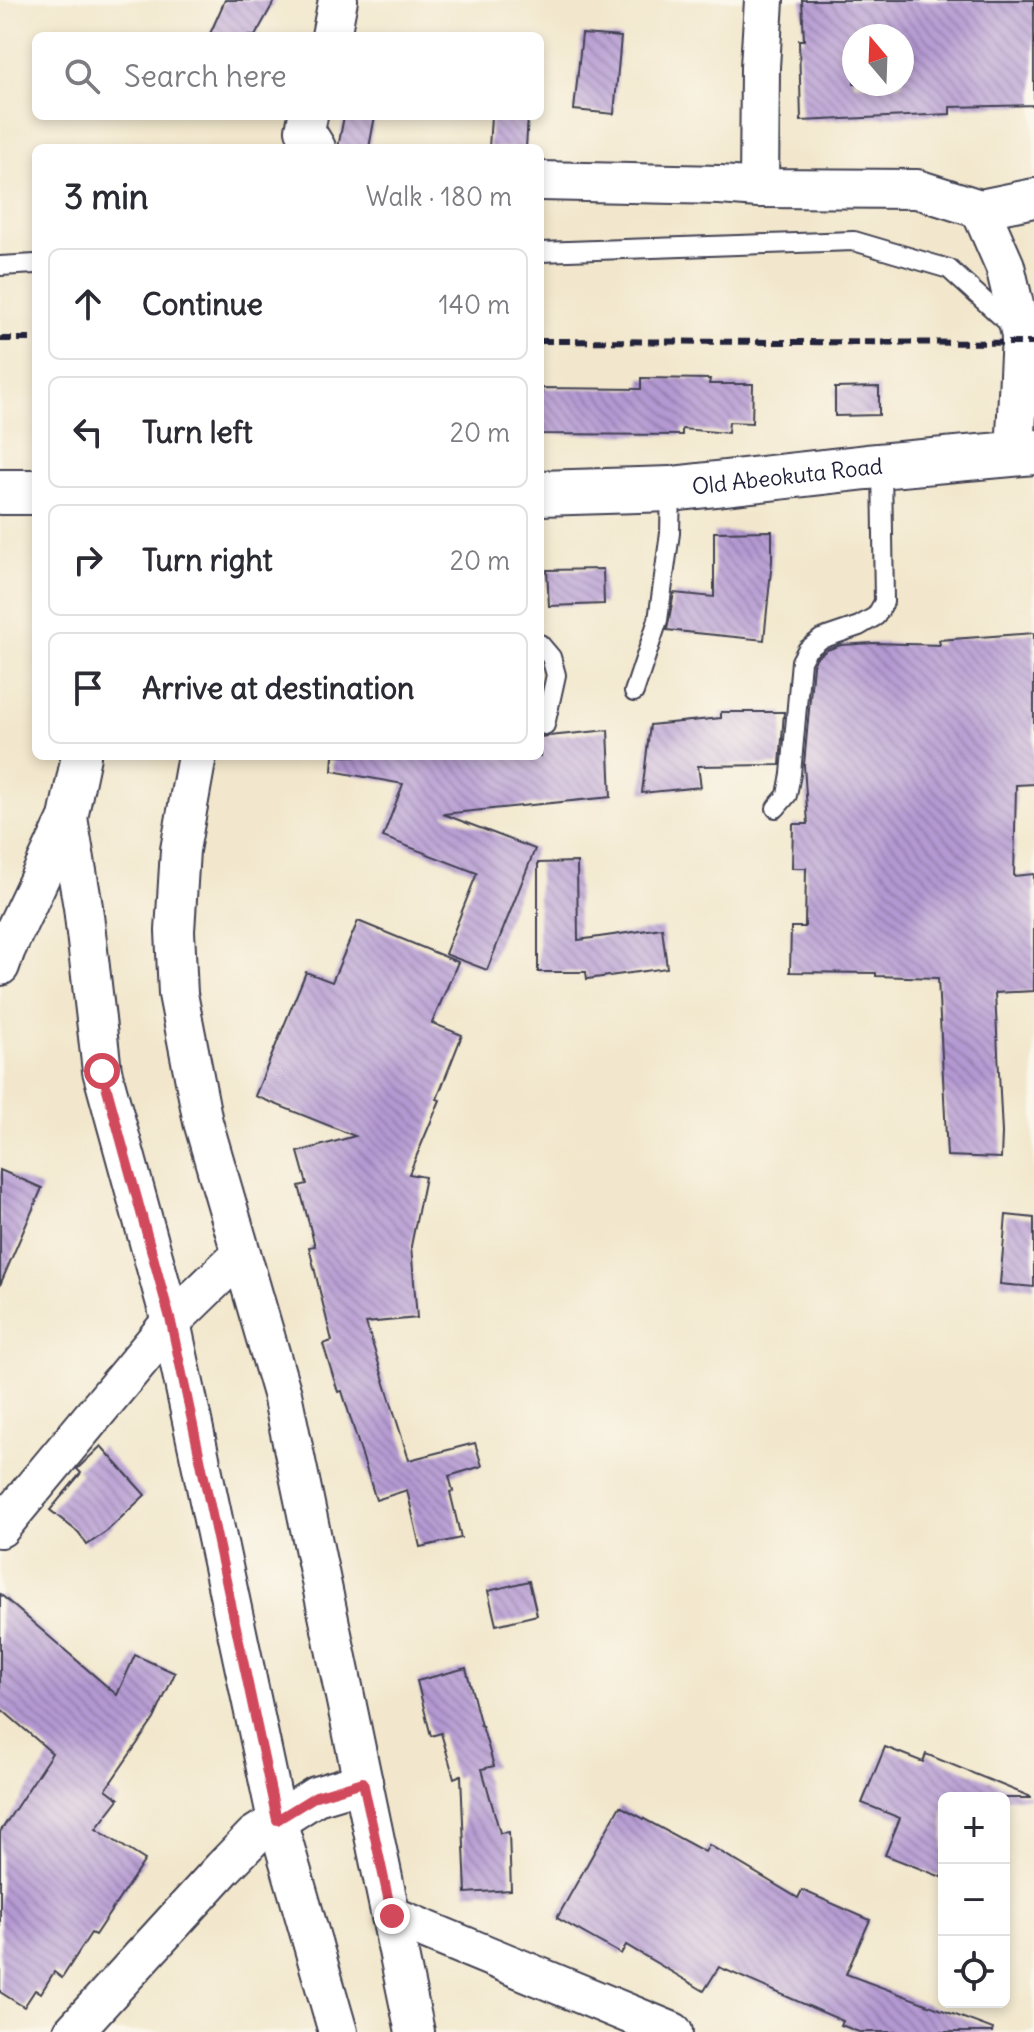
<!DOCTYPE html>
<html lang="en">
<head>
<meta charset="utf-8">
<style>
	:root { --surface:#fff; --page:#f2f2f3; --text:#2b2b33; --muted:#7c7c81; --line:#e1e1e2 }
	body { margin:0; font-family:Delius,sans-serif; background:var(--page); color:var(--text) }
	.controls { position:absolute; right:24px; bottom:24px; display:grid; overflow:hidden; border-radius:12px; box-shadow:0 4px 12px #0003 }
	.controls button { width:72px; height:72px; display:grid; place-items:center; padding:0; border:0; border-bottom:2px solid var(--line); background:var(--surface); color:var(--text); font:40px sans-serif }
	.compass { position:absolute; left:842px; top:24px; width:72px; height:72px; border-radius:50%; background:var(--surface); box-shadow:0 4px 12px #0003; rotate:341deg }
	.stop { position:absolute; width:24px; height:24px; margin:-18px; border:6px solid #d1495b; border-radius:50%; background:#fff }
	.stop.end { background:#d1495b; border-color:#fff; box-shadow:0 2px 8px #0008 }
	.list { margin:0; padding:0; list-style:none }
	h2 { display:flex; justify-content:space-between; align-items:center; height:104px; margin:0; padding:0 32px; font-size:34px }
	h2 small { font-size:26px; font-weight:400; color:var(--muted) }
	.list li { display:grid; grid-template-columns:52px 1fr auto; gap:24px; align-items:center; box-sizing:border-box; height:112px; margin:0 16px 16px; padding:0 16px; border:2px solid var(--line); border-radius:12px }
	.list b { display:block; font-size:30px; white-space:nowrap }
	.list em { font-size:26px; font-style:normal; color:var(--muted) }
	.icon { flex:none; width:44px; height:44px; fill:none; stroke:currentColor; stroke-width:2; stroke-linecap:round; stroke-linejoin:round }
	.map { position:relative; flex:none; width:1034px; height:2032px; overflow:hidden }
	.search { position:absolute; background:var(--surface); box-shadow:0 4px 12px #0003; left:32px; top:32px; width:512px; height:88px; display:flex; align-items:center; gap:20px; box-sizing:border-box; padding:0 28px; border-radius:12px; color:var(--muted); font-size:30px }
	.panel { position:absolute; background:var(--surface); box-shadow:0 4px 12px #0003; left:32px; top:144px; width:512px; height:616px; border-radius:12px }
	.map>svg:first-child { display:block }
	.building { fill:url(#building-back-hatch); fill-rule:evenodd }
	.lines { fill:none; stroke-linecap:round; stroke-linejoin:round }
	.service-casing { stroke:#414051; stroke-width:22 }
	.minor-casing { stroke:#414051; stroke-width:42 }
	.trunk-casing { stroke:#414051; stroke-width:48 }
	.service { stroke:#fff; stroke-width:18 }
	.minor { stroke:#fff; stroke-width:38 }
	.trunk { stroke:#fff; stroke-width:44 }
	.rail { stroke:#22223b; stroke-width:6; stroke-dasharray:12 6; stroke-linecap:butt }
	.route { stroke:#d1495b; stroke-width:10 }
	.labels { text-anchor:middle; stroke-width:8; stroke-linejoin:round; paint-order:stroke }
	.street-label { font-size:22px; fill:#22223b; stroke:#fbf7ec }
</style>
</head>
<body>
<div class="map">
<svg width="1034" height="2032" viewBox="0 0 1034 2032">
	<defs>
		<pattern id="building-back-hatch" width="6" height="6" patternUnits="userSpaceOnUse" patternTransform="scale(2)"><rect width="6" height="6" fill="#b499d2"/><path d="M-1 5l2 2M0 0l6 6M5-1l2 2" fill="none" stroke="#927cac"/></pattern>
	</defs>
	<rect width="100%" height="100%" fill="#fbf7ec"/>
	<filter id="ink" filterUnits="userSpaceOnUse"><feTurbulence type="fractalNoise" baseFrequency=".0125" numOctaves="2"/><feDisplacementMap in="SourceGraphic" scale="16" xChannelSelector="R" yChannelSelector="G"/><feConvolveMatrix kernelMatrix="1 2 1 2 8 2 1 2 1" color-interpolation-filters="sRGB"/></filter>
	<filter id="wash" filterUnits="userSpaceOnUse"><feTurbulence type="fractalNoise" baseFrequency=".006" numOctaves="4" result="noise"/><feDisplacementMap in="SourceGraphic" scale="32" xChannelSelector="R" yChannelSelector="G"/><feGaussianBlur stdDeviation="1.8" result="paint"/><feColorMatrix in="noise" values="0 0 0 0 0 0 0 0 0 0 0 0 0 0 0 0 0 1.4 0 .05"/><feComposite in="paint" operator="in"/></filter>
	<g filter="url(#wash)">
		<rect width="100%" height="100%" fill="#f2e7cc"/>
		<g id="blocks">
			<g class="building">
				<polygon points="225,0 275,0 255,36 209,36"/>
				<path d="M 802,0 L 1034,0 L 1034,105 L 950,107 L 950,114 L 801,121 L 799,40 L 804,40 ZM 854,36 L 902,36 L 902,84 L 854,84 Z"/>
				<polygon points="582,34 621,37 614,114 574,110"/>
				<polygon points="344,116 375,116 369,148 338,148"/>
				<polygon points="491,116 528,116 526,148 489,148"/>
				<polygon points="641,378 710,379 709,384 753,384 752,423 729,422 728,433 682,429 682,435 541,434 542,388 641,389"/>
				<polygon points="879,387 879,415 835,416 835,388"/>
				<polygon points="772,531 772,560 764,640 667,630 674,593 714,597 714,532"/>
				<polygon points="603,569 604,604 549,606 547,570"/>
				<polygon points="1034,633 1034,784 1016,785 1014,876 1034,874 1034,991 995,993 1002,1133 1001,1158 947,1156 938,978 876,976 876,973 790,972 791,927 805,927 806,868 792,868 793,824 808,824 804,765 813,665 816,658 827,650 841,645 873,643 940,645 939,640"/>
				<polygon points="721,712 784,712 780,765 698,766 701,787 642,793 650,725 721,718"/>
				<polygon points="608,730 611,797 443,814 535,849 487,970 445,954 477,873 383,837 403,784 332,771 333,756 540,756 540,737"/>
				<polygon points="577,862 578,940 662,928 667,968 587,979 586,972 538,972 538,863"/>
				<polygon points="358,921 458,962 432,1023 462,1035 437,1099 440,1100 409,1174 425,1177 411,1246 417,1318 366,1323 409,1460 475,1443 482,1466 449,1476 453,1491 450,1492 461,1538 420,1547 407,1490 376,1500 342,1391 338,1392 323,1344 332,1341 309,1247 315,1246 299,1186 307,1184 298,1152 355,1136 255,1096 306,972 332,982"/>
				<polygon points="0,1170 42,1188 0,1285"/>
				<polygon points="1006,1215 1034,1218 1034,1287 1000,1284"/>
				<polygon points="101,1446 145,1495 107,1531 87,1545 79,1533 50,1510 81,1473 77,1469"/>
				<polygon points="529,1581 537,1615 496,1625 488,1591"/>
				<polygon points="0,1594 117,1695 135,1655 175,1673 154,1719 106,1789 119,1799 96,1829 145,1860 95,1935 91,1933 62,1978 54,1972 41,1993 35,1990 24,2007 0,1992 0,1832 52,1753 0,1708"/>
				<polygon points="466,1668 481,1726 482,1726 494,1766 482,1769 500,1833 509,1832 511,1890 466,1893 461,1775 454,1778 441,1733 431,1736 417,1681"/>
				<polygon points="885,1747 923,1762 926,1754 1031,1797 1031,1798 944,1798 944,1878 885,1855 900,1818 862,1803"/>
				<polygon points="620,1806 705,1852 709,1845 798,1898 802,1890 870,1920 846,1974 993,2029 992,2032 859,2032 841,2025 843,2021 719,1967 704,1991 626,1945 621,1954 557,1918"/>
			</g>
		</g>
	</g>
	<g filter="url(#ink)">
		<use href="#blocks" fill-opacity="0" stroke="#414051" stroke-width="2"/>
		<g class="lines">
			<defs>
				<g id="service">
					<polyline points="540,252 854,241 949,269 1014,328"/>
					<polyline points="0,266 36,264"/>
					<polyline points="540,644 551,657 556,675 545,725"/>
					<polyline points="634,692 658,620 670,533 671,489"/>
					<polyline points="776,808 787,795 791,774 801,661 807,650 821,639 859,626 876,616 884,602 882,465"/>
				</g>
				<g id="minor">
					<polyline points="331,36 338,0"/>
					<polyline points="308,116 305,130 316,148"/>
					<polyline points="540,181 720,185 759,188 917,189 980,209 1034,198"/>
					<polyline points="759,188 760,67 764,0"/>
					<polyline points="980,209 1005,266 1021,335 1015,454"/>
					<polyline points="197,756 180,850 175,931 178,994 203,1122 282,1394 415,2032"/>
					<polyline points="68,818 83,907 102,1071 171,1322 277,1820 338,2032"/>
					<polyline points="0,966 6,949 68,818 81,756"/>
					<polyline points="0,1528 171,1322 241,1254"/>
					<polyline points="392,1916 673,2032"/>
					<polyline points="73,2032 223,1868 254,1836 316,1796 363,1782"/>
				</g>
				<g id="trunk">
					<polyline points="0,492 36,492"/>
					<path id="s1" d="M 540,493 L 671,489 L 867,467 L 1034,452"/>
				</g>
			</defs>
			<use href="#service" class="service-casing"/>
			<use href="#minor" class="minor-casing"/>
			<use href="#trunk" class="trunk-casing"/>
			<use href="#service" class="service"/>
			<use href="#minor" class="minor"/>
			<use href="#trunk" class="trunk"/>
			<g class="rail">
				<polyline points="0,339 36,339"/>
				<polyline points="540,341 1034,343"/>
			</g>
		</g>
	</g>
	<g class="lines" filter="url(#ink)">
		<polyline class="route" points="102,1071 171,1322 277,1820 316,1796 363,1782 392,1916"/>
	</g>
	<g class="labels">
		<g class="street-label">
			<text dy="8" stroke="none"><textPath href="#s1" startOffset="248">Old Abeokuta Road</textPath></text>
		</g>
	</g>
</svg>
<div class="controls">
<button>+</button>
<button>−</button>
<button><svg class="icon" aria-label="locate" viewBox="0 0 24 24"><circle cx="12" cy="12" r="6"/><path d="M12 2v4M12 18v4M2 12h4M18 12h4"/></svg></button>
</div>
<svg class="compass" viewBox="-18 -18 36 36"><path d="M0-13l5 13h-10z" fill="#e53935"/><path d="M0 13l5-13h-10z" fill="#7c7c81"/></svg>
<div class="stop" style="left:102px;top:1071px"></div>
<div class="stop end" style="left:392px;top:1916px"></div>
<div class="search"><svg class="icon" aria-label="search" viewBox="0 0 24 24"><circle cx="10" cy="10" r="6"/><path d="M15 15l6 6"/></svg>Search here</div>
<section class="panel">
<h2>3 min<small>Walk · 180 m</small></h2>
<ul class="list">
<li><svg class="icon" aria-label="ahead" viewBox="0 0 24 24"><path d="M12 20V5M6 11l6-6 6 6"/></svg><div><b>Continue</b></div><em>140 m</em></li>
<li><svg class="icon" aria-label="left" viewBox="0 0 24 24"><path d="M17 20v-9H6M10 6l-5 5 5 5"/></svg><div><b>Turn left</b></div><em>20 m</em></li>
<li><svg class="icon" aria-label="right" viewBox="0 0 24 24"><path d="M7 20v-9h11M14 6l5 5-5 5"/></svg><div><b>Turn right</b></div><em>20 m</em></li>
<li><svg class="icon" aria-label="arrive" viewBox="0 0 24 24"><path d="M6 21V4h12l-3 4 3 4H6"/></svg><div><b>Arrive at destination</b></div></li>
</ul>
</section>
</div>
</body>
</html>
